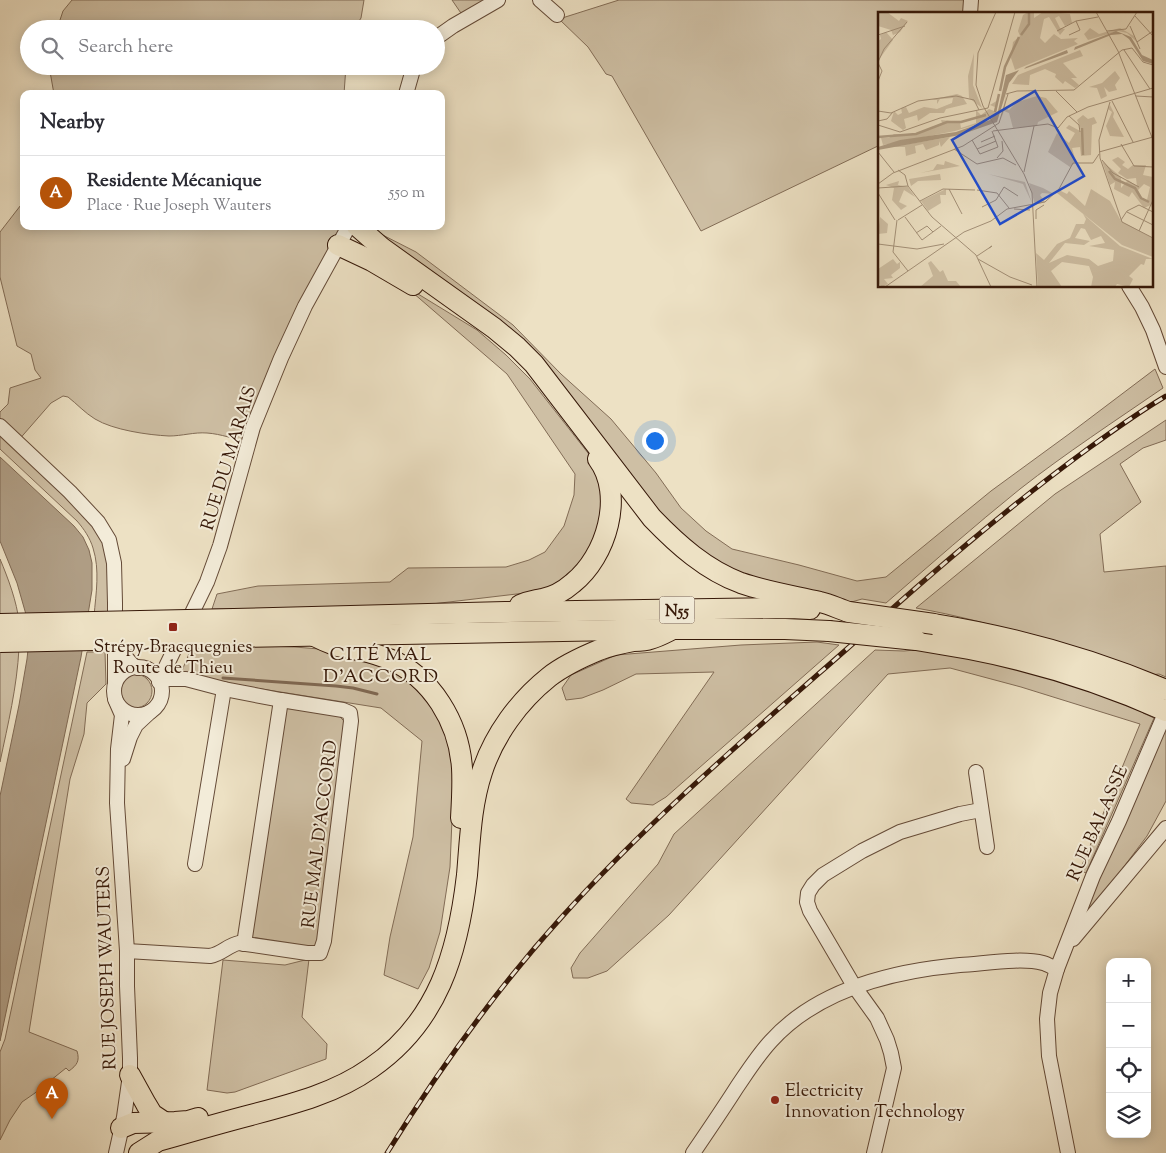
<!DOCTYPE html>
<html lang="en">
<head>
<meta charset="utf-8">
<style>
	:root { --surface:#fff; --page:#f2f2f3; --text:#2b2b33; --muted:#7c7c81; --line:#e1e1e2; --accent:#b45309 }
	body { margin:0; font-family:"Sorts Mill Goudy",serif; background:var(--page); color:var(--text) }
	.controls { position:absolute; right:15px; bottom:15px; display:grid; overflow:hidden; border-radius:10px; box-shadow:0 2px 12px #0003 }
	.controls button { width:45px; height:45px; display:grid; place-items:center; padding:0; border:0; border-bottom:1px solid var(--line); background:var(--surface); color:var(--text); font:25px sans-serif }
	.you { position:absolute; left:654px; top:440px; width:18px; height:18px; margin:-12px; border:4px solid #fff; border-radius:50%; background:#1a73e8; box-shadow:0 0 0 8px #1a73e833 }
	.badge { display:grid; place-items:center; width:32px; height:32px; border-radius:50%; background:var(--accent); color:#fff; font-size:16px; font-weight:700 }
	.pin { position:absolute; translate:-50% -41px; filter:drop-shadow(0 1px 2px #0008) }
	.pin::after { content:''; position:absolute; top:26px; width:18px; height:15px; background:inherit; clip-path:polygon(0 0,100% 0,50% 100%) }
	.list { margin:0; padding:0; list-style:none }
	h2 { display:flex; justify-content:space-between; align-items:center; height:65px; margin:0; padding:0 20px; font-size:21px }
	h2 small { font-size:16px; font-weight:400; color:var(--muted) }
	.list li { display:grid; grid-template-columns:32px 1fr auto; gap:15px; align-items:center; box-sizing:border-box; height:75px; padding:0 20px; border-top:1px solid var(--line) }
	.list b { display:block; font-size:19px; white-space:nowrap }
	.list p { margin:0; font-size:16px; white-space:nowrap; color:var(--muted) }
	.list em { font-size:16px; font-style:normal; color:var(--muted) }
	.icon { flex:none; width:28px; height:28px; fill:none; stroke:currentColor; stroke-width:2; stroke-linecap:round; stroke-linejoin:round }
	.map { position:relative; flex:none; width:1166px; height:1153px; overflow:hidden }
	.search { position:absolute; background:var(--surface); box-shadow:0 2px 12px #0003; left:20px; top:20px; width:425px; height:55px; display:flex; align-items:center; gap:12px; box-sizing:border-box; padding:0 18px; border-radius:28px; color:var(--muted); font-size:19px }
	.panel { position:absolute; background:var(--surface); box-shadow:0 2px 12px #0003; left:20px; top:90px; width:425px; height:140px; border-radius:10px }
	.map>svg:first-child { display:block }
	.green { fill:#cebfa4; stroke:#826c56 }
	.water { fill:#af9d84; stroke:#7f6852 }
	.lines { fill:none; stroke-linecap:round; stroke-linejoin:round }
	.stream { stroke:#7f6852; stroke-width:3 }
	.minor-casing { stroke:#644a37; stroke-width:16 }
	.highway-casing { stroke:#361808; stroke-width:22 }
	.minor { stroke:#f3ecd9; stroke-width:14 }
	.highway { stroke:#ede1c4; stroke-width:20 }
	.rail-casing { stroke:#361808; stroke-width:5 }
	.rail { stroke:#f3ecd9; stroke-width:3; stroke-dasharray:9; stroke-linecap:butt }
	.highway-bridge-casing { stroke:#361808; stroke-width:22; stroke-linecap:butt }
	.highway-bridge { stroke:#ede1c4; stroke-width:20 }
	.poi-dot { fill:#8f2418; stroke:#f3ecd9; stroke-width:2 }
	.labels { text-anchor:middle; stroke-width:4; stroke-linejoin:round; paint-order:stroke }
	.shield { fill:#f3ecd9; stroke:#6f5847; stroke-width:1 }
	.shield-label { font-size:16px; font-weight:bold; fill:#361808 }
	.street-label { font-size:18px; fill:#361808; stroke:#f3ecd9 }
	.poi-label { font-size:18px; fill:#361808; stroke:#f3ecd9 }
	.neighbourhood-label { font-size:19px; letter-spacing:1px; fill:#361808; stroke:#f3ecd9 }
	.inset-river { fill:none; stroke:#af9d84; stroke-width:2.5 }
	.inset-road { fill:none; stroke:#a49179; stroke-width:1 }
	.view { fill:#1d4ed8; fill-opacity:0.15; stroke:#1d4ed8; stroke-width:2.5 }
	.inset-edge { fill:none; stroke:#361808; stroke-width:2.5 }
</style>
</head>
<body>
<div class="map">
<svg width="1166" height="1153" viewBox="0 0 1166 1153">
	<rect width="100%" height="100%" fill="#ede1c4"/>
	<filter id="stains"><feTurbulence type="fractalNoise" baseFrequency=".004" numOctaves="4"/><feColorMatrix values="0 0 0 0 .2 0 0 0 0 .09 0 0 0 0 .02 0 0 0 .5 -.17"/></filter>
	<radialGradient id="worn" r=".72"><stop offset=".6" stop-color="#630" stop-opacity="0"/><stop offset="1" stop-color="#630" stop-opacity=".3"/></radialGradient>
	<g class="green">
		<polygon points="72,0 364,0 361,18 354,29 57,29 63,11"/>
		<polygon points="452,0 498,0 465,19"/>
		<polygon points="619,0 970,0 970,14 880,14 880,145 701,231 612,76 606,74 588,47 559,19"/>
		<polygon points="49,66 346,66 344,94 54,94"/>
		<path d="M 24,201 L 24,226 L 349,226 L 248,443 C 235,439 221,434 207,433 C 194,432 182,436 169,436 C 148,435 113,430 95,419 C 85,413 77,404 68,397 L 63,396 L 51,403 L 17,442 L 109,540 L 115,616 L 94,616 C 96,593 100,570 93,548 C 90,538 84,529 77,521 L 0,449 L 0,412 L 8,404 L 10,388 L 41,378 L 35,370 L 31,354 L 17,346 L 0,277 L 0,232 Z"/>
		<path d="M 371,229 L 416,252 L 513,325 L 561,374 L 611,419 L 656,473 L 681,508 L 706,531 L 732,549 L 799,565 L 857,581 L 886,577 L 991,491 L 1069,434 L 1155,369 L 1163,388 C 1115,421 1066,453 1020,489 C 974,526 930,565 886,603 L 862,599 L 848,603 L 774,587 L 720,567 L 664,523 L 547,373 Z"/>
		<polygon points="405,286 477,330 506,355 530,379 588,453 595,465 602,485 602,505 596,535 585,558 568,576 542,591 415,606 275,609 212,609 217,594 258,586 390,582 408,568 506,567 529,560 545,552 564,526 574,495 575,474 507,374"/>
		<path d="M 1166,420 L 1166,440 L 1143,448 L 1120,464 L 1141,502 L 1100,534 L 1104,572 L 1166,566 L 1166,677 L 1159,674 L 1151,675 C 1074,650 996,622 916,608 L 1055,494 Z"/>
		<path d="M 0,559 C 8,578 17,602 19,622 C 20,630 19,640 19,648 C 17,687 8,724 0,762 Z"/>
		<polygon points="817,642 839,645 666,797 653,805 631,803 626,799 714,672 636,674 603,690 582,698 566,700 562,688 571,675 616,655 741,645"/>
		<polygon points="242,645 295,647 331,650 394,669 430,700 449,742 454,771 450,867 440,932 429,968 418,989 384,975 390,937 413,837 422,741 381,708 224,683 181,673 191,649 233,648"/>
		<polygon points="925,649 994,661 1134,704 1143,713 1154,718 1086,873 1080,870 1140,724 1021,687 950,668 888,674 669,915 607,971 588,978 573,978 571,968 580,953 658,864 674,834 875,650 904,651"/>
		<path d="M 87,652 L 105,652 L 106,684 L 87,703 L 84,734 L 70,779 L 29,1032 L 77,1051 C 80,1061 77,1065 69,1071 L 66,1068 L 35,1093 L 22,1102 L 10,1120 L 0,1140 L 0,1052 L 5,1039 Z"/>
		<circle cx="135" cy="691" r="17"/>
		<polygon points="287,707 337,714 347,724 317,946 308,948 251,937 253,913"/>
		<polygon points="1166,724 1166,801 1147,836 1089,913 1085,910"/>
		<polygon points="309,959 302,1017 327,1044 326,1059 235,1092 227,1093 207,1090 223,960 285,965"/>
	</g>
	<polygon class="water" points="0,457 74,526 83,537 89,550 92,563 92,590 81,657 0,1041 0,796 19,705 27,659 29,640 27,618 17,583 0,541"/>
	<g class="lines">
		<polyline class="stream" points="223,678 336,686 353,688 377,694"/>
		<defs>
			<g id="minor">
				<polyline points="540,0 557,15"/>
				<polyline points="970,14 971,0"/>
				<polyline points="436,38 453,26 498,0"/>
				<polyline points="406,94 414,66"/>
				<polyline points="1129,286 1142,307 1153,330 1166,367"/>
				<polyline points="0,426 70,492 98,522 109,540 114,563 115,603 115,682"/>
				<path d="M 116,637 C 121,647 126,663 138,668"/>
				<circle cx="138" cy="691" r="24"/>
				<polyline points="159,681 207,582 220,546 253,427 281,358 305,306 349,226"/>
				<polyline points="115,699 122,715 118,749 117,803 127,951 127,986 130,1058 130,1075 124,1117 116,1153"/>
				<polyline points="123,759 130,737 136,725 150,712"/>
				<polyline points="976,772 987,847"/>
				<polyline points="195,864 224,689"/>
				<polyline points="1073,939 1166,828"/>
				<polyline points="244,944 281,700"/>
				<path d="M 127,951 L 210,956 C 222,954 228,945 239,943 L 307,953 L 320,953 L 324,941 L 351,721 L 350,713 L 343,710 L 281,700 L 224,689 L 186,679 L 165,679 L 159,682"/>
				<path d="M 693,1153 C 708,1131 723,1109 737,1087 C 748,1071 758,1055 771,1041 C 818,989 893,971 960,965 C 982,964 1021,957 1043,963 C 1047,964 1052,967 1057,969"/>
				<polyline points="874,1153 894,1068 891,1053 887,1040 877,1018 854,986 810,911 807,902 808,893 813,885 823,875 862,851 900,832 960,814 981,810"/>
				<polyline points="1068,1153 1049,1056 1047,1019 1050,993 1057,969 1093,876 1119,821 1166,711"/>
			</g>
			<g id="highway">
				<path d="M 357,226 L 382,248 L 494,328 L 517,347 L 534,364 L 652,518 C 678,545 706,570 741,583 C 767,592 794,596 820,602 C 830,604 839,609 849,612"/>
				<polyline points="338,245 372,261 413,285"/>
				<path d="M 520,605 C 530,601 533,601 542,599 C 553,597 565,590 573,583 C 606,557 625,495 598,459"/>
				<polyline points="234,619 505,612 790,608 810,609"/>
				<path d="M 934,624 C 1015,637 1090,658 1166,690"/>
				<path d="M 312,635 C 320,639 329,643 337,646 C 346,648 355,649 363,651 C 372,653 381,656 389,659 C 432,677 459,723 462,768 C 463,785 462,801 461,818"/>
				<polyline points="234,637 673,629 785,629 829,631"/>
				<path d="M 916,640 C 934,643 951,646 969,649 C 1037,662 1103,683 1166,711"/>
				<polyline points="130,1075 146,1104 152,1114 164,1122"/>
				<polyline points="121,1128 133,1123 175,1122 188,1121 198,1118"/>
				<path d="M 139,1153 L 158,1141 C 189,1132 220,1123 251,1115 C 293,1104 336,1093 371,1068 C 438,1022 458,953 467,875 C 470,840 471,805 482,772 C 494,735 519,701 549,677 C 563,666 582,657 599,650 C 610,646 623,643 634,641 C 639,641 645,641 650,639 C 658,637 665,633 673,629"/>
			</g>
		</defs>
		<use href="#minor" class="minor-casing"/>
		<use href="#highway" class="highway-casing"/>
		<use href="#minor" class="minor"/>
		<use href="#highway" class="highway"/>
		<defs>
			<path id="rail" d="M 387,1153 C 438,1071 495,991 560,919 C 648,821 749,735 848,648 C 926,578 1004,510 1089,448 C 1114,430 1139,412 1166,396"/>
		</defs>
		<use href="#rail" class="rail-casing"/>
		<use href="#rail" class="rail"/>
		<defs>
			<g id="highway-bridge">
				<polyline points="849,612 934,624"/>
				<polyline points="0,624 234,619"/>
				<polyline points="829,631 916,640"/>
				<polyline points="0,642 234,637"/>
			</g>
		</defs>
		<use href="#highway-bridge" class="highway-bridge-casing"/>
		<use href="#highway-bridge" class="highway-bridge"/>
	</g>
	<g class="poi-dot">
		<rect x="168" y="622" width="10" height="10" rx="2.5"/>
		<circle cx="775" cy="1100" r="5"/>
	</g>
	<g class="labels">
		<rect class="shield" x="659.5" y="596.5" width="35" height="27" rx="4"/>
		<g class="shield-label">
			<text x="677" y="616">N55</text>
		</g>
		<g class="street-label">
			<text transform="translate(228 458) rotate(-73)" y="6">RUE DU MARAIS</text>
			<text transform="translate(1097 823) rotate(-66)" y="6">RUE BALASSE</text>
			<text transform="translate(319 834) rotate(-83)" y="6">RUE MAL D'ACCORD</text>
			<text transform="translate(106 968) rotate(-92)" y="6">RUE JOSEPH WAUTERS</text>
		</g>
		<g class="poi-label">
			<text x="173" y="652">Strépy-Bracquegnies<tspan x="173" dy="21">Route de Thieu</tspan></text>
			<text x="785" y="1096" text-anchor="start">Electricity<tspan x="785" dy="21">Innovation Technology</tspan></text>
		</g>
		<g class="neighbourhood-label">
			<text x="381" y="660">CITÉ MAL<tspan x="381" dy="22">D'ACCORD</tspan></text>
		</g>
	</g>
	<g transform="translate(878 12)">
		<rect width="275" height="275" fill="#ede1c4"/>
		<path d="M 0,0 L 9,0 L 21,9 L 23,6 L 30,9 L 22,20 L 15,23 L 13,18 L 0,14 ZM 150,0 L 156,0 L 156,6 L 165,0 L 192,2 L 194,11 L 187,14 L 181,4 L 177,6 L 182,16 L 187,17 L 182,23 L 171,5 L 166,7 L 162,26 L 167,31 L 176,22 L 183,27 L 200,26 L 196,29 L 200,32 L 137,58 L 133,46 L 135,30 L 142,24 L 140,19 L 145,3 ZM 212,16 L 221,22 L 242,16 L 256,24 L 259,30 L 249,21 L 240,19 L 210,28 L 206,22 ZM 8,20 L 15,28 L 0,49 L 0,29 L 3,27 L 2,23 ZM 202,38 L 205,44 L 185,51 L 199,66 L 193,66 L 201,73 L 197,76 L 187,69 L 185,72 L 177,65 L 178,62 L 167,57 L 152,63 L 151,73 L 134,72 L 140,63 ZM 96,41 L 95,73 L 104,96 L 91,86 L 90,64 ZM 237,59 L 242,66 L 237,73 L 239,78 L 231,80 L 226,75 L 229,84 L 223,87 L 219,76 L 211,75 L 224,71 ZM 122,80 L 118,101 L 107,110 L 77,119 L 5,133 L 3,126 L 11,126 L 16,122 L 38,122 L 64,111 L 63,108 L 82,110 L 83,116 L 98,111 L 98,98 L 103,103 L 111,97 L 116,99 L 117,95 L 112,93 L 120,88 ZM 79,82 L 84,84 L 89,92 L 68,97 L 66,101 L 52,101 L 40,109 L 39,103 L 26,107 L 28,116 L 25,118 L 13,109 L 16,99 L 20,103 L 24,101 L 23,96 L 28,95 L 31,101 L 46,95 L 59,97 L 74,91 L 75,86 L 62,87 L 59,92 L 59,88 L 52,88 ZM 128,83 L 127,96 L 131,98 L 139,90 L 159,84 L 168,86 L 180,100 L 160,110 L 159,114 L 135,116 L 131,101 L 126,99 L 123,107 ZM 232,93 L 236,101 L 235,105 L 246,125 L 232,124 L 228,114 L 234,100 L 230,97 ZM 205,103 L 210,107 L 216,105 L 219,111 L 214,113 L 213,143 L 203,144 L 202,135 L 194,136 L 198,150 L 192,155 L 170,140 L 179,121 L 191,131 L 197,121 L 188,116 L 191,113 L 204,120 L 199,108 ZM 72,125 L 63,135 L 61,129 L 61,133 L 48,138 L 45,132 L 37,134 L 38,141 L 28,144 L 27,135 L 13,135 ZM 240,145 L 247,150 L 244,153 L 250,157 L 255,153 L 268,153 L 265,163 L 275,165 L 275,200 L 273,193 L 266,196 L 254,180 L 251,185 L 236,177 L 237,170 L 232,173 L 224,149 L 243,165 L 243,176 L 250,168 L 259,174 L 258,166 L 249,167 L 240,161 L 243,157 L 234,148 ZM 266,172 L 272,175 L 269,188 L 264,186 L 260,178 ZM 67,149 L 82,154 L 42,161 L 55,158 L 59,152 L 66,153 ZM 62,162 L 63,168 L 40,169 L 33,174 L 31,167 ZM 110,162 L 147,170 L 154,191 L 145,172 ZM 21,169 L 20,173 L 30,175 L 37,185 L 26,178 L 21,190 L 29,194 L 23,198 L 14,188 L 16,176 L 8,173 ZM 151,171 L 165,176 L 176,182 L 164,181 L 162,183 L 167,190 L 157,193 ZM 68,177 L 68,183 L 62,183 L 63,191 L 50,199 L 43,189 ZM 213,177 L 232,189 L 243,209 L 275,226 L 275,245 L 244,233 L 179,181 L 181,178 L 189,182 L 191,179 L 207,194 ZM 205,202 L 242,234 L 275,247 L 268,247 L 266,253 L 263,252 L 251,264 L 255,267 L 251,275 L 239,272 L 237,275 L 213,275 L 215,265 L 211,254 L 184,250 L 173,259 L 184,275 L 160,275 L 158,241 L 166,248 L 179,232 L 192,226 L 198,212 L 206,212 L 208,207 ZM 203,216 L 207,217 L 213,228 L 223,224 L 227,231 L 211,234 L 236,238 L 235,249 L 220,254 L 211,247 L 189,243 L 171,251 L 187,231 L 206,233 L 212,229 L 197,226 ZM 2,205 L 10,212 L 9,221 L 0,222 ZM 15,247 L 19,252 L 22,250 L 22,256 L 13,263 L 15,266 L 6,267 L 10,272 L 4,275 L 0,271 L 0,257 ZM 53,249 L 62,260 L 65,258 L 70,269 L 78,269 L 83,275 L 42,275 L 55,264 L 50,251 Z" fill="#cebfa4" fill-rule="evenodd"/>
		<path d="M 238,19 L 253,25 L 264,43 L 275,48 L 275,52 L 265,49 L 251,27 L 244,22 L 233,23 L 196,38 L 197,35 ZM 189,38 L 190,41 L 146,57 L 148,55 ZM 141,58 L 131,71 L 119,110 L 82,123 L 0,138 L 0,135 L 22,128 L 78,120 L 112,108 L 120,99 L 128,63 Z" fill="#af9d84"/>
		<path class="inset-river" d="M 143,23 L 151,12 L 151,0M 122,79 L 127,55 L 141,25M 117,100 L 121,82M 204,116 L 205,143M 0,125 L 38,122 L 69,110 L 83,110 L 108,103M 231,159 L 237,167 L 257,176 L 263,186 L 271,190"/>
		<path class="inset-road" d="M 118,0 L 100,41 L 98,73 L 105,94 L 146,162 L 154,181 L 159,275M 218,0 L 240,39 L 275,128M 257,4 L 275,24M 252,14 L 262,37M 179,19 L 198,9 L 220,5M 229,19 L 248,17 L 259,0M 0,23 L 27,14M 191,23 L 202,18 L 198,9M 259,30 L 275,19M 246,38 L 272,77M 0,50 L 6,37 L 29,10M 0,51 L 4,59 L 0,69M 178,79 L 199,100M 128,82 L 139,79 L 196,78 L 244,38 L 254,36 L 265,50 L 275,53M 258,84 L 275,85M 234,89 L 255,130M 232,90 L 221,128 L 222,146 L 244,210 L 275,226M 0,99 L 13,101 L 40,89 L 78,84 L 96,88 L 101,98M 191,104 L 201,113 L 202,120M 0,109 L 9,107 L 15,100M 0,113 L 22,120 L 62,106 L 110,96 L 137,0M 115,119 L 170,112 L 180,116 L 189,105 L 210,95 L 275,76M 94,128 L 102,142 L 120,135 L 114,119M 103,130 L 117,124M 243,132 L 256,154 L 275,155M 76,137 L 99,152 L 125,146 L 138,153M 99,137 L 118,129M 0,140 L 16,160M 221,140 L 275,125M 119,146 L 125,139 L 124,129M 224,148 L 235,161 L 261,175M 20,158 L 27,163 L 30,174 L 54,205 L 98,243 L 113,275M 146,160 L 156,114M 15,161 L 85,134 L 121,111 L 130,82M 0,172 L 15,161M 0,176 L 30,174M 71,177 L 84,202M 99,178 L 119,181 L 131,196M 0,181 L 17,208M 42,189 L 65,177 L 97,178M 104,195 L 118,188 L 126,175 L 140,184M 136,197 L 152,198M 249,200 L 275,213M 27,205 L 44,228 L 63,214M 158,207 L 158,198 L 166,193M 19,208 L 15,240 L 30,259M 20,208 L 44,193M 243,208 L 249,199 L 261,193 L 275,200M 261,219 L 275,188M 38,221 L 49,214 L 55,220M 0,232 L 39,237 L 66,232M 99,244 L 114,234 L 111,236M 100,247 L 132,265 L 154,273M 7,275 L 86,220 L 113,209 L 129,197 L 167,190 L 181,177 L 195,151 L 215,151 L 221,142"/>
		<path class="view" d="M 157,79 L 206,164 L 122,212 L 74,128 Z"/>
		<rect width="275" height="275" class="inset-edge"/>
	</g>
	<rect width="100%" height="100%" filter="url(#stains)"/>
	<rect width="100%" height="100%" fill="url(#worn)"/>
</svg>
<div class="controls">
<button>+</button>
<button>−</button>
<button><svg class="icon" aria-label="locate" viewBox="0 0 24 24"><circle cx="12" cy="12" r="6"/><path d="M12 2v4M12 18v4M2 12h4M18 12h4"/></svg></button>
<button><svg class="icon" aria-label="layers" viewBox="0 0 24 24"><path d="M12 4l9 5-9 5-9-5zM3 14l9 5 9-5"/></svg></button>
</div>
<div class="you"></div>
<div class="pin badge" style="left:52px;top:1119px">A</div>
<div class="search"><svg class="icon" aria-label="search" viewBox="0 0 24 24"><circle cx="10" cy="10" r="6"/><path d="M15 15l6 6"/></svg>Search here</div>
<section class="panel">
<h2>Nearby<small></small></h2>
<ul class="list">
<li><span class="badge">A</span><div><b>Residente Mécanique</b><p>Place · Rue Joseph Wauters</p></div><em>550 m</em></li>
</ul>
</section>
</div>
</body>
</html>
